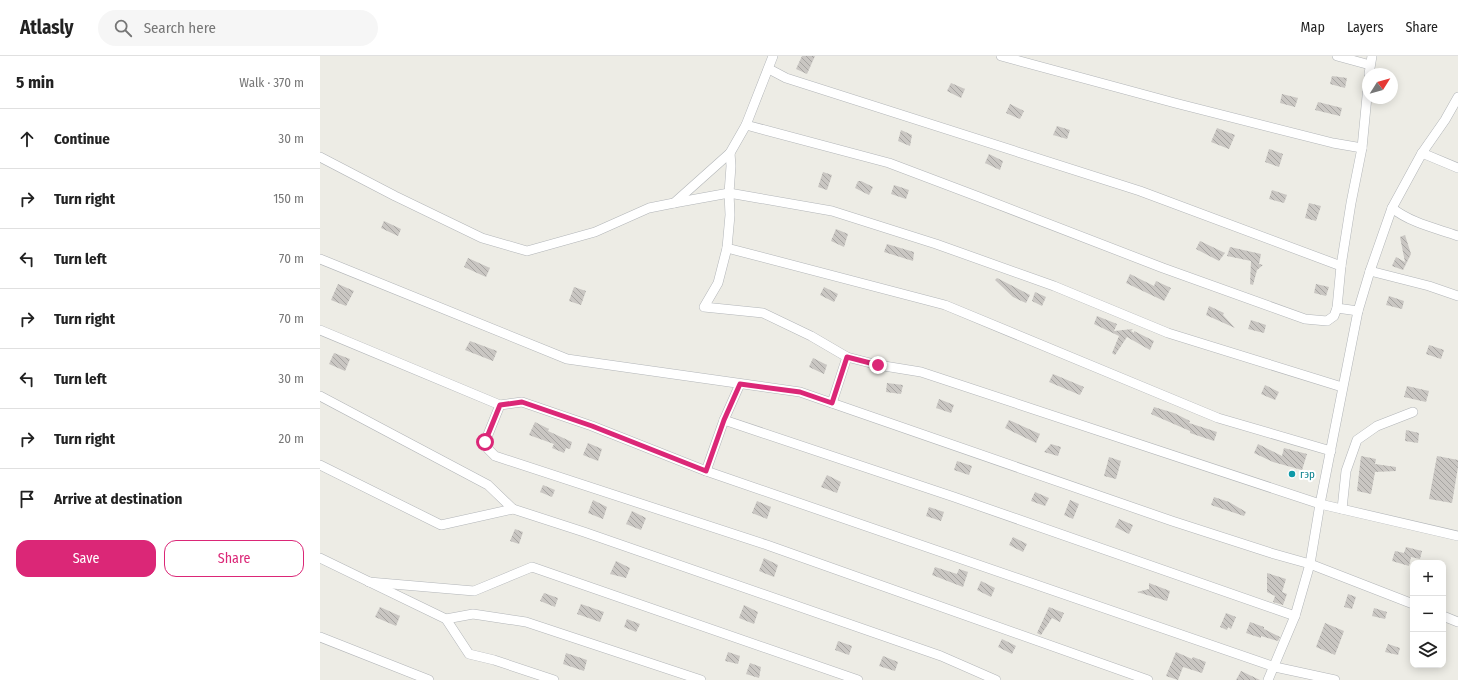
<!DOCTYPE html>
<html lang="en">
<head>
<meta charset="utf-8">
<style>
	:root { --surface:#fff; --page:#f6f6f6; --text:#222; --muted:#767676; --line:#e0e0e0; --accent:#db2777 }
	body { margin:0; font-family:"Fira Sans Condensed",sans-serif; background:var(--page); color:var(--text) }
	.controls { position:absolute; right:12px; bottom:12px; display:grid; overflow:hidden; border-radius:8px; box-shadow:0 2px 10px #0003 }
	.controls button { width:36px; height:36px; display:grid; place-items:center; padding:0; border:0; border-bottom:1px solid var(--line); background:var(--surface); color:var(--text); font:20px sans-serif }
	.compass { position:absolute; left:1042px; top:12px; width:36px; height:36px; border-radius:50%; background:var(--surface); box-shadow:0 2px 10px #0003; rotate:53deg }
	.stop { position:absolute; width:12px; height:12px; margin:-9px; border:3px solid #db2777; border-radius:50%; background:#fff }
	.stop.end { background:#db2777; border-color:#fff; box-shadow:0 1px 4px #0008 }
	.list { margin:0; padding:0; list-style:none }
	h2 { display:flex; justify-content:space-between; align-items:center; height:52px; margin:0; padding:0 16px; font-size:17px }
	h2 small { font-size:13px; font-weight:400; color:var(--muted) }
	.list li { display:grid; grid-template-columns:26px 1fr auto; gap:12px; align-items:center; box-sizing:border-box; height:60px; padding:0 16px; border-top:1px solid var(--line) }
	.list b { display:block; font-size:15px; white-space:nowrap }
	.list em { font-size:13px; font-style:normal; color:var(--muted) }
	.actions { display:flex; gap:8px; padding:12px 16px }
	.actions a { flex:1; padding:9px 0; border:1px solid var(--accent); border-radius:12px; text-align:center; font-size:14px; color:var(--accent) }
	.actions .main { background:var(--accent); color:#fff }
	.icon { flex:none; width:22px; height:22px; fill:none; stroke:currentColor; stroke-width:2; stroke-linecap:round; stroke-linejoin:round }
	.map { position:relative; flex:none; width:1138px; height:624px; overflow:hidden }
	header { display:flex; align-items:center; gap:24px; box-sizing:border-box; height:56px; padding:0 20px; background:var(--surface); border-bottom:1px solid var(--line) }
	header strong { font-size:19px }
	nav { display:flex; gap:22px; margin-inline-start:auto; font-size:14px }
	.search { width:280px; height:36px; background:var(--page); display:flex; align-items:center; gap:10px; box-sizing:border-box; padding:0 14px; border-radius:22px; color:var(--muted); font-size:15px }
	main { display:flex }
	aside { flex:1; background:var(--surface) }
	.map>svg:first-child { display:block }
	.building { fill:url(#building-back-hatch) }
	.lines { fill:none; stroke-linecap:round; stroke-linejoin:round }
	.minor-casing { stroke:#b2b5b8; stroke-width:10 }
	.minor { stroke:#fff; stroke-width:9 }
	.route { stroke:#db2777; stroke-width:5 }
	.culture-dot { fill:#0f9aa8; stroke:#fff; stroke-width:1.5 }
	.labels { text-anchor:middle; stroke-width:4; stroke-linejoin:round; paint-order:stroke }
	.culture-label { font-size:11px; fill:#0d838f; stroke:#fff; text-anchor:start }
</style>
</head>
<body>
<header>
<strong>Atlasly</strong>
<div class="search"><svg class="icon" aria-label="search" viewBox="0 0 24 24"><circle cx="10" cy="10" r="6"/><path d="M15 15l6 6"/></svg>Search here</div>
<nav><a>Map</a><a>Layers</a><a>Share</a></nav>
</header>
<main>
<aside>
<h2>5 min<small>Walk · 370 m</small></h2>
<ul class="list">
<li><svg class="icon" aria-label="ahead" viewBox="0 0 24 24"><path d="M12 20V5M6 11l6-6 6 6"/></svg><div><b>Continue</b></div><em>30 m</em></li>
<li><svg class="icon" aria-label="right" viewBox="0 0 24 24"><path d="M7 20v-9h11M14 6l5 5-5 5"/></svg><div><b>Turn right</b></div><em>150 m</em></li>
<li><svg class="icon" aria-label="left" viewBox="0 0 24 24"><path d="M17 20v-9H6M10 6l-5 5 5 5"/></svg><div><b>Turn left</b></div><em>70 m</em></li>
<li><svg class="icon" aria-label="right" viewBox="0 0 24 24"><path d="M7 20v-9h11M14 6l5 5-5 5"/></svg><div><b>Turn right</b></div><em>70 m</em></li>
<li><svg class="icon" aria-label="left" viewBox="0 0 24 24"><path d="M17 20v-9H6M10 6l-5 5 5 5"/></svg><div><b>Turn left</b></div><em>30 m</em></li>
<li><svg class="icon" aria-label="right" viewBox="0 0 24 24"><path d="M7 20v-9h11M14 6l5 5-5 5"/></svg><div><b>Turn right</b></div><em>20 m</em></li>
<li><svg class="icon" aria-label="arrive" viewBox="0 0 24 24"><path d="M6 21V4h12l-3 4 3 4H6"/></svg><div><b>Arrive at destination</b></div></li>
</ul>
<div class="actions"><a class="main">Save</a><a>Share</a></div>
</aside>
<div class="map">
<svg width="1138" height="624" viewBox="0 0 1138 624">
	<defs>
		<pattern id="building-back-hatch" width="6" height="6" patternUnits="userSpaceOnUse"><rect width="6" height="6" fill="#c9c6c2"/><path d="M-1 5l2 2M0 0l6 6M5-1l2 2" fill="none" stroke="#a6a4a1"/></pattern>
	</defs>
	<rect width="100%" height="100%" fill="#edece5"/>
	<g class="building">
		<polygon points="482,0 495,0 487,18 476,13"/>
		<polygon points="1012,20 1027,22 1025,32 1010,28"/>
		<polygon points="631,27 645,33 641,42 627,35"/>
		<polygon points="962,38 978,42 975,51 960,47"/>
		<polygon points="998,46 1022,52 1020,60 995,54"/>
		<polygon points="690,48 704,55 700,63 686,57"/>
		<polygon points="737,70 750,74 747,83 733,79"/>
		<polygon points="897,72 915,79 909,93 891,86"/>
		<polygon points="581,74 592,79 590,90 578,85"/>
		<polygon points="949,93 963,98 959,111 945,106"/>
		<polygon points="669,98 683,105 680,114 665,107"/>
		<polygon points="503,116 512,119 507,134 498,131"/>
		<polygon points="538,125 541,125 553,131 549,139 535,132"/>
		<polygon points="574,129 589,134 586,143 571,138"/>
		<polygon points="952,134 967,139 964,147 949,143"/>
		<polygon points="989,147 1001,150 996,165 985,162"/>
		<polygon points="64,165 81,173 78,180 61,172"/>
		<polygon points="516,173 528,178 524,191 511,185"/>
		<polygon points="1085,179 1091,198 1083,214 1072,210 1076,201 1085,206 1080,181"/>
		<polygon points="880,185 905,197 899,205 876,193"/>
		<polygon points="567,188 594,196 593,205 564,196"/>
		<polygon points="910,191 941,198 939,208 943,209 937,214 933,229 930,228 931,205 907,200"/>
		<polygon points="148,202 170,212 166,221 144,211"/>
		<polygon points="810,218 834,230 836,225 851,232 844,245 806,227"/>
		<polygon points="677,222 710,239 706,247 693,241 675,224"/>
		<polygon points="18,228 34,235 26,250 11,244"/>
		<polygon points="996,228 1009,231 1006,240 994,237"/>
		<polygon points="254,231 266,235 261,249 249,245"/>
		<polygon points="504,231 518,238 514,246 500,239"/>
		<polygon points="715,236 726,241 722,250 712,245"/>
		<polygon points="1069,240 1084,245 1082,253 1066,249"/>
		<polygon points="889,250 904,257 903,259 915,272 886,259"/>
		<polygon points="777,260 797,268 794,275 813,273 811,275 814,277 814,275 834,285 830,294 807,281 795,299 792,297 799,280 774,268"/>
		<polygon points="931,264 946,269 944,277 928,273"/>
		<polygon points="150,285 177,295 173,305 145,294"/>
		<polygon points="1109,289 1124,294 1121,303 1106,298"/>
		<polygon points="14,297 30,303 25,315 9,308"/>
		<polygon points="493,302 507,309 504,318 489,311"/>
		<polygon points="733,318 764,331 760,339 729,326"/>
		<polygon points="567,327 583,329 581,338 566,336"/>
		<polygon points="945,329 959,336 955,344 941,338"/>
		<polygon points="1087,330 1109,335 1106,346 1084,341"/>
		<polygon points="619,343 634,349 631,357 616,352"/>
		<polygon points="834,351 854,357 870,365 869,367 897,376 894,385 870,377 870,375 831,358"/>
		<polygon points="689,364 720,378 716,387 685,372"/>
		<polygon points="215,366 229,373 228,375 252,386 250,393 246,392 244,397 232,392 234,388 209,379"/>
		<polygon points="1086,374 1099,377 1098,387 1085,385"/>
		<polygon points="268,387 282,393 278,405 263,399"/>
		<polygon points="731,388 741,391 738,400 724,396"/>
		<polygon points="938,388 962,400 964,392 987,398 982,414 953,406 934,397"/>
		<polygon points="1041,400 1056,403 1055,408 1076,411 1076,415 1055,416 1051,438 1037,435"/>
		<polygon points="1117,400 1138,404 1138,411 1132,447 1109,443"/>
		<polygon points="789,401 801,405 796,423 784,420"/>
		<polygon points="637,405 652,410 649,419 634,414"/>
		<polygon points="507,419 521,426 517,437 501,431"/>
		<polygon points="223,429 235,434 232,441 220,436"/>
		<polygon points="715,436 729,442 725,450 711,445"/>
		<polygon points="894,441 909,446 926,456 924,460 891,449"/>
		<polygon points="273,444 287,451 283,463 268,457"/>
		<polygon points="750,444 759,448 753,463 744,459"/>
		<polygon points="437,445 451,451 447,463 432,457"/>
		<polygon points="609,451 624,456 621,465 606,460"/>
		<polygon points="312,455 326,462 321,474 306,468"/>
		<polygon points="799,463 813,469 809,478 795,471"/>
		<polygon points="195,473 203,476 199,488 190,485"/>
		<polygon points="693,481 707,488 703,496 689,489"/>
		<polygon points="1086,491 1102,495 1100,503 1091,501 1089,510 1072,505 1075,495 1084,497"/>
		<polygon points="444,502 458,509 454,521 439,515"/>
		<polygon points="296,505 310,512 306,522 290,518"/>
		<polygon points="615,511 637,518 639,513 648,516 643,531 612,519"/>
		<polygon points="947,517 966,523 962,536 967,538 963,549 953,546 955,540 947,536"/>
		<polygon points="661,525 675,532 671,541 657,534"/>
		<polygon points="829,527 850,535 847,545 817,536 829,533"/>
		<polygon points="224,537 238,542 235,551 220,545"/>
		<polygon points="1028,538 1036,541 1032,553 1024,551"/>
		<polygon points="261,548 284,556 280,566 257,558"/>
		<polygon points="424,549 438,556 434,568 419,562"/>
		<polygon points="60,551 80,560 76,570 55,561"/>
		<polygon points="729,551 744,557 740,566 732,562 721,579 717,577"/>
		<polygon points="1054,552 1067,556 1065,563 1052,560"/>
		<polygon points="906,557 916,561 911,573 908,571 907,574 900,571"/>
		<polygon points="307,563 320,568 316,576 304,571"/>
		<polygon points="930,566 944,571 944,573 960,581 958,585 941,580 941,582 926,577"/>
		<polygon points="1005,567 1024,575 1015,599 996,591"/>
		<polygon points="682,583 696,590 692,598 678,591"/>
		<polygon points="518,585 532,590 529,599 515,594"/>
		<polygon points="1068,588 1080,592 1078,599 1065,596"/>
		<polygon points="408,596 420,600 418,608 405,605"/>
		<polygon points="856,596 872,603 873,601 886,606 882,617 863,611 858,624 846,620"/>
		<polygon points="246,597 267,604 264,615 243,608"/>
		<polygon points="563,600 578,606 575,615 559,610"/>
		<polygon points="430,607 441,611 439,622 426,618"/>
		<polygon points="921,615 940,624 916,624"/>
	</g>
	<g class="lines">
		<defs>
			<g id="minor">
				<polyline points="681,0 855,47 1013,87 1042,92"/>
				<polyline points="1017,0 1050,9"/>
				<polyline points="449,13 466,22 820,135 1021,210"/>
				<polyline points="1049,18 1052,0"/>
				<polyline points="426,69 569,107 659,141 843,212 985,263 1007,265 1014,260 1017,252"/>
				<polyline points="410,97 411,110 409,137 410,159 407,192 398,227 384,251 443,257 491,280 527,301 558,309 601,316 1000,448 1138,480"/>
				<polyline points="1102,97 1138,112"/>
				<polyline points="0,101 75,140 162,182 207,195 275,176 329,152 354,147 410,97 426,69 453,0"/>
				<polyline points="354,147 409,137 512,155 616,188 734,230 848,277 1022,331"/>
				<path d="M 1072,152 C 1091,167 1115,172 1138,180"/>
				<polyline points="407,192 625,249 898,362 1011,395"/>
				<polyline points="0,203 247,303 480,336 852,465 951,497 990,508 1093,548"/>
				<polyline points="1050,215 1109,230 1138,240"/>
				<polyline points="1038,255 1017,252 1021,210 1031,147 1042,92 1048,30"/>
				<polyline points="0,274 180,349 165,386 168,393 175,400 447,489 828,624"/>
				<polyline points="0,340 168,429 193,453"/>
				<polyline points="512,347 527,301"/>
				<polyline points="180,349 202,346 272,370 386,415 955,611 1015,624"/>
				<polyline points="404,364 634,441 975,560"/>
				<polyline points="0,409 121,469 193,453 264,476 621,600 676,624"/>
				<polyline points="386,415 404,364 420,328"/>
				<polyline points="1022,453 1026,415 1037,384 1057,370 1093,356"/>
				<polyline points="0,502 126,563 149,598 174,604 234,624"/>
				<polyline points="49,526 154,535 212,511 538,624"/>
				<polyline points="1123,560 1138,566"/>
				<polyline points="126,563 153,558 206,566 381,624"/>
				<polyline points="0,581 109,624"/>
				<polyline points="948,624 975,560 990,508 1000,448 1038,255 1050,215 1072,152 1102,97 1125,64 1138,41"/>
			</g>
		</defs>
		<use href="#minor" class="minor-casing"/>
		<use href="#minor" class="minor"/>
	</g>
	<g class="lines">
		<polyline class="route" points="165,386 180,349 202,346 272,370 386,415 404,364 420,328 480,336 512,347 527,301 558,309"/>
	</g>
	<circle class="culture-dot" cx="972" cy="418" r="4"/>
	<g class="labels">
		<g class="culture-label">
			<text x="980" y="422">гэр</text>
		</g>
	</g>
</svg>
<div class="controls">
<button>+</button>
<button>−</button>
<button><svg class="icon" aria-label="layers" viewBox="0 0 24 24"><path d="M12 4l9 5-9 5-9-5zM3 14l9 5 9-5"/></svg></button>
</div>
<svg class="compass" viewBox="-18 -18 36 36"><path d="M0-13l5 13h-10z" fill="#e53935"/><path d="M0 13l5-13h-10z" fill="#767676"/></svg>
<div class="stop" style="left:165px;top:386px"></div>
<div class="stop end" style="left:558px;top:309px"></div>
</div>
</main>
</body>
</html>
